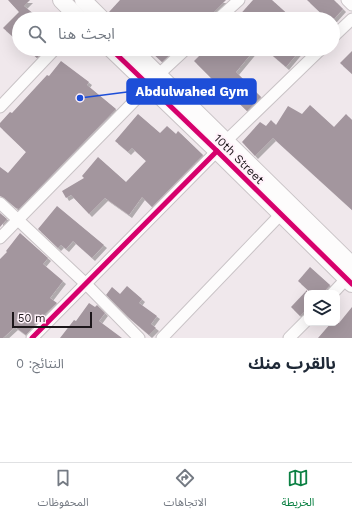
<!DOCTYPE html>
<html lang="ar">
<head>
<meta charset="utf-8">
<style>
	:root { --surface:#fff; --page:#f6f6f7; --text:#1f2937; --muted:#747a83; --line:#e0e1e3; --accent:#0b8043 }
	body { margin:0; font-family:"Work Sans","Noto Sans Arabic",sans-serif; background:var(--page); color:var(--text); direction:rtl }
	.controls { position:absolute; right:12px; bottom:12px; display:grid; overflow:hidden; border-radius:8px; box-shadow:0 4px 16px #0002 }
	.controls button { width:36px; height:36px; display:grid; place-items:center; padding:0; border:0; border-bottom:1px solid var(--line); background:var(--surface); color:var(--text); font:20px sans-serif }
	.scale { position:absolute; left:12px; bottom:10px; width:80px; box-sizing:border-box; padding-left:4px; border:2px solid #1c161a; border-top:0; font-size:11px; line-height:14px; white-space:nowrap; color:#1c161a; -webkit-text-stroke:3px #fff2fa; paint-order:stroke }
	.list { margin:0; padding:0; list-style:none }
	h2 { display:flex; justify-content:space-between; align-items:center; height:52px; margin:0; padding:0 16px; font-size:17px }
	h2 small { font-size:13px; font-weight:400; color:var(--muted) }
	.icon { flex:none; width:22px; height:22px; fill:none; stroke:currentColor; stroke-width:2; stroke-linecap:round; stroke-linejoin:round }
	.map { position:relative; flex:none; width:352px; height:338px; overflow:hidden; direction:ltr }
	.search { position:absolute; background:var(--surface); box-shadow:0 4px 16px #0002; left:12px; right:12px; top:12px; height:44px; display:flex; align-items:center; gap:10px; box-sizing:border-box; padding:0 14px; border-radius:22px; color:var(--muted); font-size:15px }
	.sheet { height:124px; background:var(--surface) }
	nav { display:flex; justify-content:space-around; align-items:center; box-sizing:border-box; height:56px; border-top:1px solid var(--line); background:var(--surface); font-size:11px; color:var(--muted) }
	nav a { display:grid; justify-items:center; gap:2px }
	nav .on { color:var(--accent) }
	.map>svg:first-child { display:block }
	.building { fill:#a3969e; filter:url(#shadow) }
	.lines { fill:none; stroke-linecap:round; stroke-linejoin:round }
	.street-casing { stroke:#c9c3c6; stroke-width:13 }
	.secondary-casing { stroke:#c9c3c6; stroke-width:18 }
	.street { stroke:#fdfcfc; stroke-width:11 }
	.secondary { stroke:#fdfcfc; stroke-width:16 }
	.cycleway-casing { stroke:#fff2fa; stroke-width:8 }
	.cycleway { stroke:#d6006c; stroke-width:5 }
	.labels { text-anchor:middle; stroke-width:4; stroke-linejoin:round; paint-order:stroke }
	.street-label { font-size:12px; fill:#1c161a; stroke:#fff2fa }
	.leader { fill:none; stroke:#1d4ed8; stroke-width:1.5 }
	.callout-dot { fill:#1d4ed8; stroke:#fff2fa; stroke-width:1.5 }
	.callout { fill:#1d4ed8; stroke:#1d4ed8; stroke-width:1.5 }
	.callout-label { font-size:13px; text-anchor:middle; font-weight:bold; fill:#fff }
</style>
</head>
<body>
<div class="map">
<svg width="352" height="338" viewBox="0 0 352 338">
	<defs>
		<filter id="shadow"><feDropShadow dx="3" dy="3" stdDeviation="0" flood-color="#0004"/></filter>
	</defs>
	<rect width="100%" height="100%" fill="#f0e8ec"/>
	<g class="building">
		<polygon points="8,0 30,0 24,6 40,19 19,19 19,42 3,28 19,12"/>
		<polygon points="120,0 226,0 207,19 117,19 109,12"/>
		<polygon points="253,0 272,0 293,19 236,19"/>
		<polygon points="307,0 334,0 343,9 334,19 327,19"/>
		<polygon points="27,49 45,49 37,58"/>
		<polygon points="148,49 176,49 162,62"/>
		<polygon points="206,49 255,49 236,72 261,97 247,111 219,84 218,85 194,61"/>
		<polygon points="265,49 301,49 286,67"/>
		<polygon points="352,51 352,74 340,63"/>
		<polygon points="61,61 89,82 87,85 116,109 19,209 16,208 4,198 0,196 0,167 8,173 26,152 0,127 0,123 10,112 12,113 47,75 49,76"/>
		<polygon points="310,105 334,127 346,114 352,120 352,210 273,138 255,156 242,142 260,122 266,126 271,120 276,125 288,106 302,114"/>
		<polygon points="138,114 160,133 167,126 176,134 178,131 203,155 152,207 142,197 129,215 105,198 89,214 71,195 66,198 62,191 84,178 82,176 98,157 126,182 146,161 132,148 128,152 115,141"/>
		<polygon points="57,206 104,245 92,258 73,241 66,249 61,245 58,248 38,229"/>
		<polygon points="0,213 7,219 0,227"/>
		<polygon points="20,233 48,258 43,264 63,281 50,298 57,303 44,315 26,335 15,327 3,338 0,338 0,259 7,252 6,251"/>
		<polygon points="310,267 330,285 323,293 311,293 298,281"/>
		<polygon points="127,286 142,299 139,303 157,316 151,324 156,328 149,335 128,317 106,295 112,287 120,294"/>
		<polygon points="307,290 307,309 300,316 291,307"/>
		<polygon points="89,303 95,307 97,305 105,313 99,321 122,338 60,338 74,320 76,321"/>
		<polygon points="352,307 352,338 318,338 331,323 339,323"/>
	</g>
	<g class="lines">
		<defs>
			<g id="street">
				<polyline points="347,0 352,5"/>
				<polyline points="218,19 239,0"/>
				<polyline points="333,37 352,19"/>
				<polyline points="158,75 186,49"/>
				<polyline points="0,107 55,49"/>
				<polyline points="226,141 321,49"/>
				<polyline points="0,203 87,285 139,338"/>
				<polyline points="0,238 149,86"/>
				<polyline points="333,293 346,279"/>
				<polyline points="32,338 217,151"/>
				<polyline points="162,338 281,214"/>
				<polyline points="289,338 307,320"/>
			</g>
			<g id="secondary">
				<polyline points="61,0 80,19"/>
				<polyline points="83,0 102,19"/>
				<polyline points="111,49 217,151 352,284"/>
				<polyline points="132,49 352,265"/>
			</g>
		</defs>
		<use href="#street" class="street-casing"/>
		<use href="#secondary" class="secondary-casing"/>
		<use href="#street" class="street"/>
		<use href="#secondary" class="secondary"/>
		<defs>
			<g id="cycleway">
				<polyline points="111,49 217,151 352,284"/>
				<polyline points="32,338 217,151"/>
			</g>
		</defs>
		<use href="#cycleway" class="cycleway-casing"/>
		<use href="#cycleway" class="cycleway"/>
	</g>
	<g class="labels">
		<g class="street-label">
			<text transform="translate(239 159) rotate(45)" y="4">10th Street</text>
		</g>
	</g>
	<path class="leader" d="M80 98L127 92"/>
	<circle class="callout-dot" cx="80" cy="98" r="4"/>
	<rect class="callout" x="127" y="79" width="129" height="25" rx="4"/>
	<g class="callout-label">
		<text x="192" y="96">Abdulwahed Gym</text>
	</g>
</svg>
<div class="controls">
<button><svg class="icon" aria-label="layers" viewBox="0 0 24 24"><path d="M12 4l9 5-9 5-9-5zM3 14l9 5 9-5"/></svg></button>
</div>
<div class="scale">50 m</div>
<div class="search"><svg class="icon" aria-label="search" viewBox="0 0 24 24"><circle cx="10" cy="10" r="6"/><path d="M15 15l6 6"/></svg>ابحث هنا</div>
</div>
<section class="sheet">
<h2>بالقرب منك<small>النتائج: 0</small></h2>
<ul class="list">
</ul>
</section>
<nav>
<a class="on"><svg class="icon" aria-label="map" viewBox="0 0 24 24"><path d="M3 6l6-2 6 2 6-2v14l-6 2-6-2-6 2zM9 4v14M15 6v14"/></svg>الخريطة</a>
<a><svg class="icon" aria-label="directions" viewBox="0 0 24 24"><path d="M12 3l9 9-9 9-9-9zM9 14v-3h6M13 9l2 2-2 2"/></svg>الاتجاهات</a>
<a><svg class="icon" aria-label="saved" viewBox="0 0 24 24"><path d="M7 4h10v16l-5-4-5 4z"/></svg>المحفوظات</a>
</nav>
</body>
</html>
